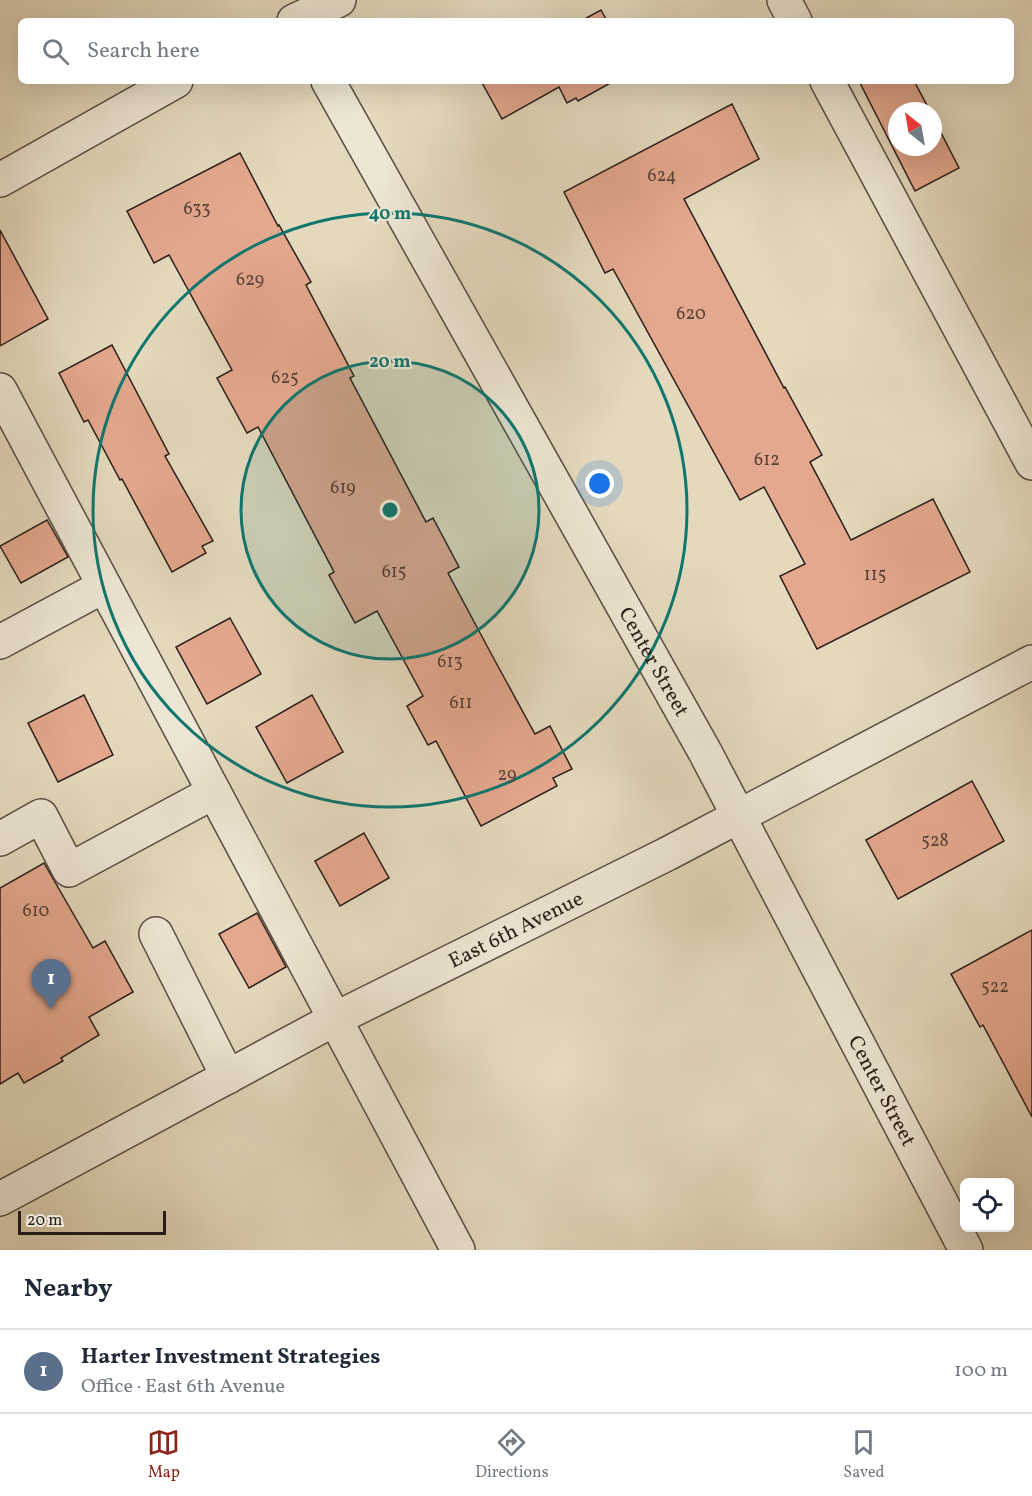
<!DOCTYPE html>
<html lang="en">
<head>
<meta charset="utf-8">
<style>
	:root { --surface:#fff; --page:#f6f6f7; --text:#1f2937; --muted:#747a83; --line:#e0e1e3; --accent:#8f2418 }
	body { margin:0; font-family:Vollkorn,serif; background:var(--page); color:var(--text) }
	.controls { position:absolute; right:18px; bottom:18px; display:grid; overflow:hidden; border-radius:9px; box-shadow:0 6px 24px #0002 }
	.controls button { width:54px; height:54px; display:grid; place-items:center; padding:0; border:0; border-bottom:2px solid var(--line); background:var(--surface); color:var(--text); font:30px sans-serif }
	.compass { position:absolute; left:888px; top:102px; width:54px; height:54px; border-radius:50%; background:var(--surface); box-shadow:0 6px 24px #0002; rotate:329deg }
	.scale { position:absolute; left:18px; bottom:15px; width:148px; box-sizing:border-box; padding-left:6px; border:3px solid #281d18; border-top:0; font-size:16px; line-height:21px; white-space:nowrap; color:#281d18; -webkit-text-stroke:4px #ede6d4; paint-order:stroke }
	.you { position:absolute; left:600px; top:484px; width:21px; height:21px; margin:-15px; border:4px solid #fff; border-radius:50%; background:#1a73e8; box-shadow:0 0 0 9px #1a73e833 }
	.badge { display:grid; place-items:center; width:39px; height:39px; border-radius:50%; background:var(--accent); color:#fff; font-size:20px; font-weight:700 }
	.pin { position:absolute; translate:-50% -50px; filter:drop-shadow(0 2px 3px #0008) }
	.pin::after { content:''; position:absolute; top:32px; width:21px; height:18px; background:inherit; clip-path:polygon(0 0,100% 0,50% 100%) }
	.list { margin:0; padding:0; list-style:none }
	h2 { display:flex; justify-content:space-between; align-items:center; height:78px; margin:0; padding:0 24px; font-size:26px }
	h2 small { font-size:20px; font-weight:400; color:var(--muted) }
	.list li { display:grid; grid-template-columns:39px 1fr auto; gap:18px; align-items:center; box-sizing:border-box; height:84px; padding:0 24px; border-top:2px solid var(--line) }
	.list b { display:block; font-size:22px; white-space:nowrap }
	.list p { margin:0; font-size:20px; white-space:nowrap; color:var(--muted) }
	.list em { font-size:20px; font-style:normal; color:var(--muted) }
	.icon { flex:none; width:33px; height:33px; fill:none; stroke:currentColor; stroke-width:2; stroke-linecap:round; stroke-linejoin:round }
	.map { position:relative; flex:none; width:1032px; height:1250px; overflow:hidden }
	.search { position:absolute; background:var(--surface); box-shadow:0 6px 24px #0002; left:18px; right:18px; top:18px; height:66px; display:flex; align-items:center; gap:15px; box-sizing:border-box; padding:0 21px; border-radius:9px; color:var(--muted); font-size:22px }
	.sheet { height:162px; background:var(--surface) }
	nav { display:flex; justify-content:space-around; align-items:center; box-sizing:border-box; height:84px; border-top:2px solid var(--line); background:var(--surface); font-size:16px; color:var(--muted) }
	nav a { display:grid; justify-items:center; gap:3px }
	nav .on { color:var(--accent) }
	.map>svg:first-child { display:block }
	.building { fill:#e4a88e; stroke:#281d18; stroke-width:1.5 }
	.lines { fill:none; stroke-linecap:round; stroke-linejoin:round }
	.minor-casing { stroke:#574c41; stroke-width:36 }
	.minor { stroke:#ede6d4; stroke-width:33 }
	.ring { fill:none; stroke:#0f766e; stroke-width:3 }
	.labels { text-anchor:middle; stroke-width:4.5; stroke-linejoin:round; paint-order:stroke }
	.number-label { font-size:18px; fill:#574036 }
	.street-label { font-size:21px; fill:#281d18; stroke:#ede6d4 }
	.centre { fill:#0f766e; stroke:#ede6d4; stroke-width:3 }
	.ring-label { font-size:18px; text-anchor:middle; font-weight:bold; fill:#0f766e; stroke:#ede6d4; stroke-width:4.5; stroke-linejoin:round; paint-order:stroke }
</style>
</head>
<body>
<div class="map">
<svg width="1032" height="1250" viewBox="0 0 1032 1250">
	<rect width="100%" height="100%" fill="#e4d9bd"/>
	<filter id="stains"><feTurbulence type="fractalNoise" baseFrequency=".00333" numOctaves="4"/><feColorMatrix values="0 0 0 0 .2 0 0 0 0 .09 0 0 0 0 .02 0 0 0 .5 -.17"/></filter>
	<radialGradient id="worn" r=".72"><stop offset=".6" stop-color="#630" stop-opacity="0"/><stop offset="1" stop-color="#630" stop-opacity=".3"/></radialGradient>
	<g class="building">
		<polygon points="601,10 607,21 581,21"/>
		<polygon points="481,81 614,81 578,101 576,98 567,103 559,87 502,119"/>
		<polygon points="859,81 914,81 930,111 897,111 897,147 933,147 933,117 959,168 915,191"/>
		<polygon points="732,104 759,159 684,199 784,388 785,387 822,455 810,462 851,540 933,499 970,572 817,649 780,576 805,564 764,487 740,500 613,269 605,273 564,192"/>
		<polygon points="240,153 278,226 279,225 311,282 306,285 354,376 350,378 426,522 433,518 459,567 448,573 494,659 535,734 550,726 572,769 553,778 557,786 481,826 436,741 428,745 407,706 423,696 377,611 355,623 329,575 334,572 258,427 247,433 217,378 232,370 169,255 154,263 127,211"/>
		<polygon points="0,230 48,319 0,346"/>
		<polygon points="112,345 169,454 165,456 213,541 202,546 206,553 172,572 122,479 120,480 88,420 84,422 59,373"/>
		<polygon points="47,520 68,557 21,583 0,546"/>
		<polygon points="230,618 261,674 207,704 176,647"/>
		<polygon points="84,695 113,755 58,782 28,723"/>
		<polygon points="312,695 343,752 287,783 256,727"/>
		<polygon points="972,781 1004,841 898,899 866,840"/>
		<polygon points="364,833 389,878 340,906 315,861"/>
		<polygon points="44,863 93,948 105,941 133,992 89,1017 99,1035 61,1058 63,1061 24,1083 18,1073 0,1084 0,888"/>
		<polygon points="257,913 286,967 249,988 219,934"/>
		<polygon points="1032,930 1032,1117 983,1025 980,1027 951,974"/>
	</g>
	<g class="lines">
		<defs>
			<g id="minor">
				<polyline points="784,0 795,21"/>
				<polyline points="294,21 339,0"/>
				<path id="s1" d="M 328,81 L 705,752 L 966,1250"/>
				<polyline points="827,81 1032,463"/>
				<polyline points="0,180 176,81"/>
				<polyline points="0,390 458,1250"/>
				<polyline points="0,642 104,586"/>
				<polyline points="0,839 41,816 69,870 214,792"/>
				<polyline points="156,934 228,1077"/>
				<path id="s2" d="M 0,1199 L 335,1019 L 667,854 L 1032,662"/>
			</g>
		</defs>
		<use href="#minor" class="minor-casing"/>
		<use href="#minor" class="minor"/>
	</g>
	<circle cx="390" cy="510" r="149" fill="#0f766e" fill-opacity=".12"/>
	<g class="ring">
		<circle cx="390" cy="510" r="149"/>
		<circle cx="390" cy="510" r="297"/>
	</g>
	<g class="labels">
		<g class="number-label">
			<text x="662" y="181">624</text>
			<text x="197" y="214">633</text>
			<text x="250" y="285">629</text>
			<text x="691" y="319">620</text>
			<text x="285" y="383">625</text>
			<text x="767" y="465">612</text>
			<text x="343" y="493">619</text>
			<text x="394" y="577">615</text>
			<text x="875" y="580">115</text>
			<text x="450" y="667">613</text>
			<text x="461" y="708">611</text>
			<text x="507" y="780">29</text>
			<text x="935" y="846">528</text>
			<text x="36" y="916">610</text>
			<text x="995" y="992">522</text>
		</g>
		<g class="street-label">
			<text dy="7" stroke="none"><textPath href="#s1" startOffset="666">Center Street</textPath></text>
			<text dy="7" stroke="none"><textPath href="#s2" startOffset="582">East 6th Avenue</textPath></text>
			<text dy="7" stroke="none"><textPath href="#s1" startOffset="1152">Center Street</textPath></text>
		</g>
	</g>
	<circle cx="390" cy="510" r="9" class="centre"/>
	<g class="ring-label">
		<text x="390" y="219">40 m</text>
		<text x="390" y="367">20 m</text>
	</g>
	<rect width="100%" height="100%" filter="url(#stains)"/>
	<rect width="100%" height="100%" fill="url(#worn)"/>
</svg>
<div class="controls">
<button><svg class="icon" aria-label="locate" viewBox="0 0 24 24"><circle cx="12" cy="12" r="6"/><path d="M12 2v4M12 18v4M2 12h4M18 12h4"/></svg></button>
</div>
<svg class="compass" viewBox="-18 -18 36 36"><path d="M0-13l5 13h-10z" fill="#e53935"/><path d="M0 13l5-13h-10z" fill="#747a83"/></svg>
<div class="scale">20 m</div>
<div class="you"></div>
<div class="pin badge" style="left:51px;top:1009px;background:#5c6f8a">1</div>
<div class="search"><svg class="icon" aria-label="search" viewBox="0 0 24 24"><circle cx="10" cy="10" r="6"/><path d="M15 15l6 6"/></svg>Search here</div>
</div>
<section class="sheet">
<h2>Nearby<small></small></h2>
<ul class="list">
<li><span class="badge" style="background:#5c6f8a">1</span><div><b>Harter Investment Strategies</b><p>Office · East 6th Avenue</p></div><em>100 m</em></li>
</ul>
</section>
<nav>
<a class="on"><svg class="icon" aria-label="map" viewBox="0 0 24 24"><path d="M3 6l6-2 6 2 6-2v14l-6 2-6-2-6 2zM9 4v14M15 6v14"/></svg>Map</a>
<a><svg class="icon" aria-label="directions" viewBox="0 0 24 24"><path d="M12 3l9 9-9 9-9-9zM9 14v-3h6M13 9l2 2-2 2"/></svg>Directions</a>
<a><svg class="icon" aria-label="saved" viewBox="0 0 24 24"><path d="M7 4h10v16l-5-4-5 4z"/></svg>Saved</a>
</nav>
</body>
</html>
